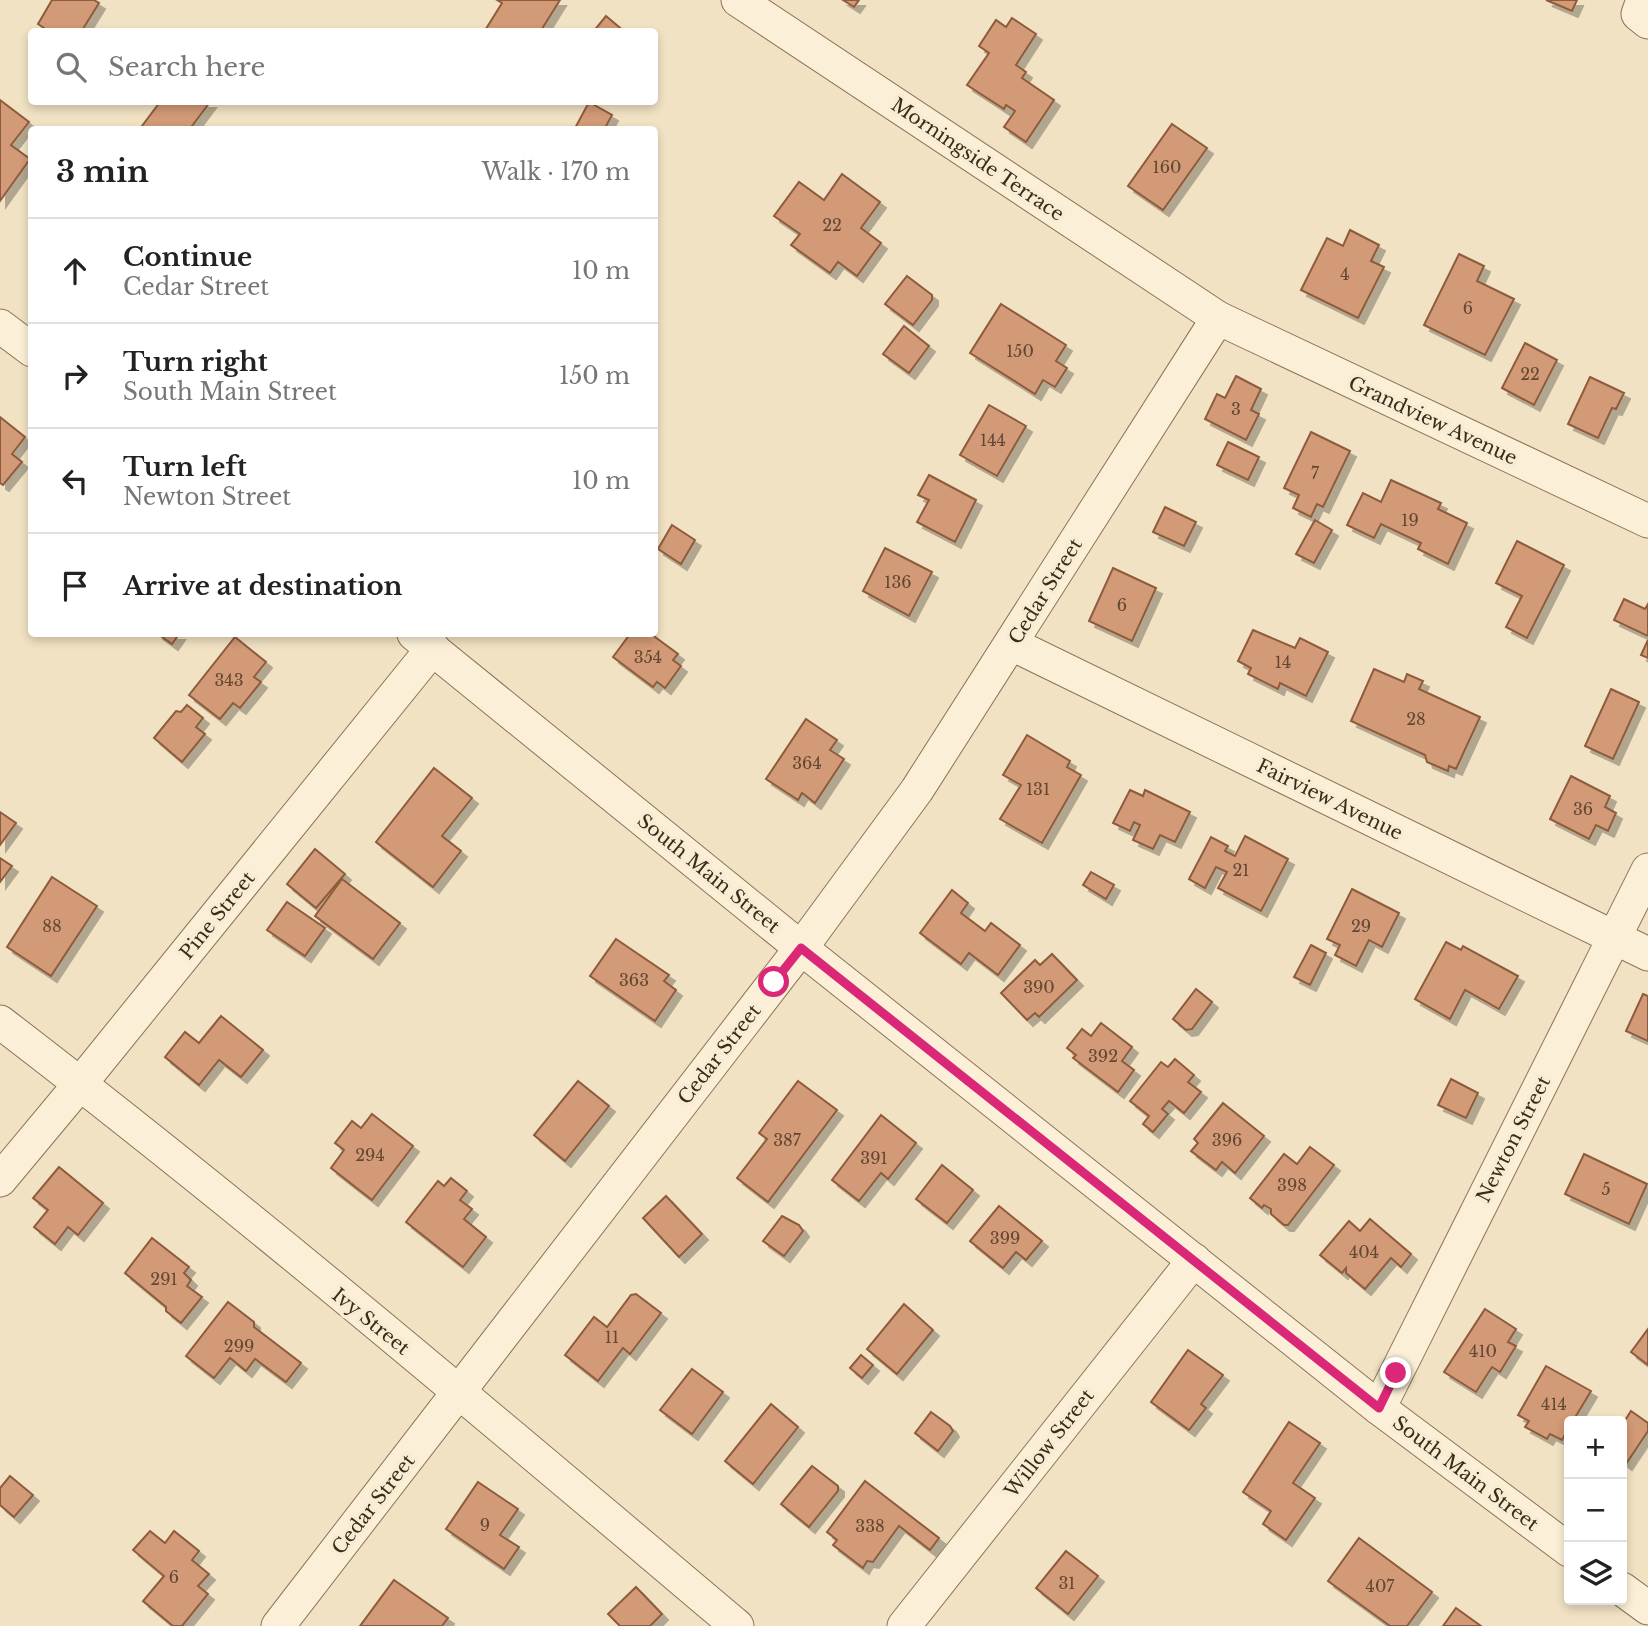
<!DOCTYPE html>
<html lang="en">
<head>
<meta charset="utf-8">
<style>
	:root { --surface:#fff; --page:#f2f2f2; --text:#222; --muted:#767676; --line:#e0e0e0 }
	body { margin:0; font-family:"Libre Baskerville",serif; background:var(--page); color:var(--text) }
	.controls { position:absolute; right:21px; bottom:21px; display:grid; overflow:hidden; border-radius:7px; box-shadow:0 4px 10px #0003 }
	.controls button { width:63px; height:63px; display:grid; place-items:center; padding:0; border:0; border-bottom:2px solid var(--line); background:var(--surface); color:var(--text); font:35px sans-serif }
	.stop { position:absolute; width:21px; height:21px; margin:-16px; border:5px solid #db2777; border-radius:50%; background:#fff }
	.stop.end { background:#db2777; border-color:#fff; box-shadow:0 2px 7px #0008 }
	.list { margin:0; padding:0; list-style:none }
	h2 { display:flex; justify-content:space-between; align-items:center; height:91px; margin:0; padding:0 28px; font-size:30px }
	h2 small { font-size:23px; font-weight:400; color:var(--muted) }
	.list li { display:grid; grid-template-columns:46px 1fr auto; gap:21px; align-items:center; box-sizing:border-box; height:105px; padding:0 28px; border-top:2px solid var(--line) }
	.list b { display:block; font-size:26px; white-space:nowrap }
	.list p { margin:0; font-size:23px; white-space:nowrap; color:var(--muted) }
	.list em { font-size:23px; font-style:normal; color:var(--muted) }
	.icon { flex:none; width:38px; height:38px; fill:none; stroke:currentColor; stroke-width:2; stroke-linecap:round; stroke-linejoin:round }
	.map { position:relative; flex:none; width:1648px; height:1626px; overflow:hidden }
	.search { position:absolute; background:var(--surface); box-shadow:0 4px 10px #0003; left:28px; top:28px; width:630px; height:77px; display:flex; align-items:center; gap:18px; box-sizing:border-box; padding:0 24px; border-radius:7px; color:var(--muted); font-size:26px }
	.panel { position:absolute; background:var(--surface); box-shadow:0 4px 10px #0003; left:28px; top:126px; width:630px; height:511px; border-radius:7px }
	.map>svg:first-child { display:block }
	.building { fill:#d29a76; stroke:#8e5b3c; stroke-width:2; filter:url(#shadow) }
	.lines { fill:none; stroke-linecap:round; stroke-linejoin:round }
	.minor-casing { stroke:#8d7358; stroke-width:35 }
	.minor { stroke:#fbf0d7; stroke-width:33 }
	.route { stroke:#db2777; stroke-width:9 }
	.labels { text-anchor:middle; stroke-width:7; stroke-linejoin:round; paint-order:stroke }
	.number-label { font-size:16px; fill:#624733 }
	.street-label { font-size:19px; fill:#3c2b1d; stroke:#f8edd3 }
</style>
</head>
<body>
<div class="map">
<svg width="1648" height="1626" viewBox="0 0 1648 1626">
	<defs>
		<filter id="shadow"><feDropShadow dx="6" dy="6" stdDeviation="0" flood-color="#0004"/></filter>
	</defs>
	<rect width="100%" height="100%" fill="#f1e2c3"/>
	<g class="building">
		<polygon points="52,0 94,0 99,3 81,32 50,32 38,24"/>
		<polygon points="497,0 560,0 540,32 484,32 502,3"/>
		<polygon points="843,0 859,0 854,7"/>
		<polygon points="1546,0 1577,0 1572,11"/>
		<polygon points="606,16 625,32 593,32"/>
		<polygon points="1012,18 1036,34 1016,65 1026,72 1022,78 1054,100 1026,142 1004,127 1015,111 1006,105 1004,109 967,85 989,53 979,46 996,20 1006,27"/>
		<polygon points="0,100 29,122 11,145 30,159 0,201"/>
		<polygon points="160,102 210,102 189,130 139,130"/>
		<polygon points="589,102 612,115 604,130 574,130"/>
		<polygon points="1172,124 1207,148 1163,210 1128,186"/>
		<polygon points="842,174 880,202 861,228 881,243 857,276 838,262 830,273 791,245 800,234 774,216 799,182 824,200"/>
		<polygon points="1350,230 1379,245 1371,261 1384,267 1358,318 1301,290 1327,238 1343,246"/>
		<polygon points="1459,254 1484,266 1477,281 1514,299 1485,355 1424,325"/>
		<polygon points="907,276 932,295 932,300 913,325 885,304"/>
		<polygon points="1001,304 1066,345 1056,361 1067,368 1055,387 1043,380 1035,394 970,353"/>
		<polygon points="904,326 929,346 909,373 883,354"/>
		<polygon points="1525,343 1557,360 1534,405 1502,388"/>
		<polygon points="1236,376 1261,389 1251,410 1259,414 1246,440 1205,419 1217,394 1225,398"/>
		<polygon points="1590,377 1624,393 1616,409 1612,408 1598,438 1568,424"/>
		<polygon points="989,405 1026,426 997,476 960,455"/>
		<polygon points="0,417 25,437 12,454 22,462 3,485 0,483"/>
		<polygon points="1311,432 1350,451 1323,507 1317,504 1311,517 1293,508 1299,495 1284,488"/>
		<polygon points="1228,442 1259,457 1248,480 1217,465"/>
		<polygon points="929,475 976,500 955,542 917,522 929,500 918,495"/>
		<polygon points="1391,480 1441,503 1438,509 1467,523 1448,564 1418,549 1421,543 1381,524 1374,538 1347,525 1363,493 1381,502"/>
		<polygon points="1165,507 1196,522 1184,546 1153,532"/>
		<polygon points="1315,520 1332,530 1314,563 1296,554"/>
		<polygon points="672,525 695,540 681,564 658,549"/>
		<polygon points="1517,541 1564,565 1527,638 1506,627 1522,596 1496,583"/>
		<polygon points="885,548 932,572 909,616 863,591"/>
		<polygon points="1113,568 1156,588 1132,641 1089,621"/>
		<polygon points="1624,599 1645,609 1648,604 1648,636 1614,620"/>
		<polygon points="1253,630 1295,648 1300,638 1328,652 1306,696 1280,683 1278,689 1248,674 1251,668 1238,661"/>
		<polygon points="158,634 179,634 172,644"/>
		<polygon points="630,634 651,634 678,654 673,660 681,666 665,688 657,682 653,687 613,657"/>
		<polygon points="235,637 266,662 254,677 261,682 240,708 233,703 220,719 189,695"/>
		<polygon points="1648,640 1648,658 1641,655"/>
		<polygon points="1374,669 1404,682 1407,674 1423,681 1419,689 1480,717 1456,769 1449,766 1448,771 1427,762 1425,755 1351,721"/>
		<polygon points="1611,689 1639,702 1613,759 1585,746"/>
		<polygon points="187,705 203,718 196,727 205,734 182,762 154,738 176,711 181,712"/>
		<polygon points="806,719 837,740 830,750 844,759 815,803 802,793 798,800 766,779"/>
		<polygon points="1027,735 1070,761 1067,767 1081,775 1042,843 1000,819 1021,785 1003,775"/>
		<polygon points="434,768 472,798 442,836 461,851 433,887 376,842"/>
		<polygon points="1571,776 1610,796 1605,807 1616,813 1608,831 1596,825 1589,839 1550,819"/>
		<polygon points="1130,790 1143,796 1145,790 1190,812 1175,842 1160,835 1153,849 1133,840 1140,825 1134,822 1130,831 1113,823"/>
		<polygon points="0,812 16,823 0,845"/>
		<polygon points="1245,836 1288,859 1261,911 1218,888 1227,872 1216,867 1205,888 1189,879 1211,837 1228,846 1225,851 1235,856"/>
		<polygon points="315,849 345,874 316,908 287,884"/>
		<polygon points="0,858 12,866 0,882"/>
		<polygon points="1091,872 1114,885 1106,899 1083,885"/>
		<polygon points="52,877 97,906 51,976 7,947"/>
		<polygon points="342,879 400,923 373,959 315,916"/>
		<polygon points="1352,889 1399,913 1382,947 1369,940 1356,966 1335,955 1340,945 1327,939"/>
		<polygon points="952,890 968,903 961,913 985,931 991,923 1020,945 998,975 969,953 961,964 920,933"/>
		<polygon points="287,902 325,928 305,956 267,930"/>
		<polygon points="616,939 669,975 664,981 676,990 655,1021 590,976"/>
		<polygon points="1446,942 1461,950 1463,946 1518,976 1499,1009 1465,990 1450,1019 1415,999"/>
		<polygon points="1311,945 1326,953 1310,985 1294,977"/>
		<polygon points="1052,954 1077,980 1039,1017 1035,1013 1027,1020 1001,993 1035,960 1040,965"/>
		<polygon points="1196,989 1212,1002 1192,1029 1186,1030 1173,1019"/>
		<polygon points="1643,994 1648,996 1648,1041 1626,1031"/>
		<polygon points="221,1016 263,1050 241,1077 219,1060 199,1085 165,1057 185,1032 199,1043"/>
		<polygon points="1101,1023 1132,1047 1122,1061 1134,1070 1118,1092 1073,1058 1076,1055 1067,1048 1082,1029 1091,1036"/>
		<polygon points="1175,1059 1194,1075 1188,1082 1201,1092 1184,1113 1169,1101 1162,1109 1168,1114 1153,1132 1143,1124 1149,1116 1130,1101 1161,1062 1168,1067"/>
		<polygon points="1451,1079 1478,1093 1466,1118 1438,1105"/>
		<polygon points="578,1081 609,1106 565,1161 534,1135"/>
		<polygon points="798,1081 837,1110 768,1202 737,1178 767,1139 759,1133"/>
		<polygon points="1223,1103 1264,1136 1235,1173 1222,1162 1216,1170 1191,1151 1198,1143 1194,1139"/>
		<polygon points="372,1114 413,1146 372,1200 331,1168 344,1150 335,1143 352,1121 361,1128"/>
		<polygon points="881,1115 916,1143 888,1179 881,1173 859,1201 832,1180"/>
		<polygon points="1310,1147 1334,1165 1288,1225 1284,1225 1271,1214 1271,1209 1264,1205 1262,1208 1250,1198 1284,1154 1297,1164"/>
		<polygon points="1584,1154 1647,1184 1629,1224 1565,1194"/>
		<polygon points="942,1165 973,1190 947,1223 916,1199"/>
		<polygon points="59,1167 103,1203 78,1235 68,1227 55,1244 34,1227 48,1210 33,1198"/>
		<polygon points="451,1178 467,1191 460,1200 472,1209 464,1219 486,1237 463,1267 406,1222 438,1181 444,1186"/>
		<polygon points="666,1196 702,1234 679,1257 643,1218"/>
		<polygon points="999,1206 1042,1241 1026,1260 1016,1252 1003,1268 970,1241"/>
		<polygon points="782,1216 799,1225 803,1231 784,1256 763,1241"/>
		<polygon points="1370,1219 1411,1254 1401,1267 1391,1258 1365,1289 1346,1273 1346,1268 1342,1273 1320,1255 1349,1221 1360,1231"/>
		<polygon points="152,1238 189,1267 184,1273 191,1280 187,1286 202,1297 181,1323 166,1311 166,1307 125,1273"/>
		<polygon points="636,1294 661,1313 630,1354 623,1348 598,1381 565,1355 594,1317 607,1327 631,1295"/>
		<polygon points="228,1302 254,1322 254,1327 301,1363 286,1382 255,1359 246,1371 230,1358 214,1378 186,1356"/>
		<polygon points="904,1304 933,1330 897,1374 867,1349"/>
		<polygon points="1485,1309 1516,1329 1508,1342 1516,1346 1500,1372 1492,1367 1476,1392 1444,1372"/>
		<polygon points="1648,1329 1648,1365 1631,1352"/>
		<polygon points="1188,1350 1223,1375 1201,1404 1206,1408 1189,1430 1151,1402"/>
		<polygon points="861,1355 873,1365 862,1378 850,1368"/>
		<polygon points="1546,1366 1591,1391 1573,1421 1569,1421 1569,1428 1562,1440 1550,1434 1547,1439 1525,1427 1529,1421 1518,1415"/>
		<polygon points="692,1369 723,1392 692,1434 660,1410"/>
		<polygon points="771,1404 798,1427 753,1484 725,1461"/>
		<polygon points="1631,1411 1648,1423 1648,1431 1626,1464 1622,1461 1622,1425"/>
		<polygon points="931,1412 950,1426 953,1431 938,1451 915,1433"/>
		<polygon points="1289,1422 1320,1443 1293,1483 1315,1498 1286,1540 1263,1524 1271,1511 1243,1492"/>
		<polygon points="812,1466 838,1486 838,1491 809,1527 781,1504"/>
		<polygon points="10,1476 33,1495 14,1517 0,1505 0,1488"/>
		<polygon points="865,1481 939,1538 930,1550 899,1526 873,1562 867,1561 863,1568 833,1545 837,1540 827,1532"/>
		<polygon points="478,1482 518,1509 500,1535 519,1547 504,1569 446,1529"/>
		<polygon points="150,1531 165,1543 174,1531 199,1551 192,1560 209,1574 198,1586 208,1594 182,1626 173,1626 143,1601 164,1576 133,1550"/>
		<polygon points="1359,1538 1432,1592 1407,1626 1390,1626 1328,1581"/>
		<polygon points="1066,1551 1098,1576 1068,1614 1036,1588"/>
		<polygon points="394,1580 448,1618 442,1626 360,1626"/>
		<polygon points="636,1587 662,1614 650,1626 620,1626 608,1614"/>
		<polygon points="1456,1608 1481,1626 1443,1626"/>
	</g>
	<g class="lines">
		<defs>
			<g id="minor">
				<polyline points="738,0 1218,318 1648,521"/>
				<polyline points="1643,0 1638,14 1648,22"/>
				<polyline points="0,326 32,350"/>
				<polyline points="414,634 801,948 1379,1408 1569,1550"/>
				<polyline points="1012,644 1648,954"/>
				<path d="M 0,1022 C 252,1215 494,1421 737,1626"/>
				<polyline points="0,1180 80,1084 433,648"/>
				<polyline points="1379,1408 1648,870"/>
				<polyline points="1622,1589 1648,1608"/>
				<polyline points="278,1626 801,948 917,790 1218,318"/>
				<polyline points="904,1626 1194,1260"/>
			</g>
		</defs>
		<use href="#minor" class="minor-casing"/>
		<use href="#minor" class="minor"/>
	</g>
	<g class="lines">
		<polyline class="route" points="774,982 801,948 1379,1408 1396,1373"/>
	</g>
	<g class="labels">
		<g class="number-label">
			<text x="1167" y="173">160</text>
			<text x="832" y="231">22</text>
			<text x="1345" y="280">4</text>
			<text x="1468" y="314">6</text>
			<text x="1020" y="357">150</text>
			<text x="1530" y="380">22</text>
			<text x="1236" y="415">3</text>
			<text x="993" y="446">144</text>
			<text x="1315" y="479">7</text>
			<text x="1410" y="526">19</text>
			<text x="898" y="588">136</text>
			<text x="1122" y="611">6</text>
			<text x="648" y="663">354</text>
			<text x="1283" y="668">14</text>
			<text x="229" y="686">343</text>
			<text x="1416" y="725">28</text>
			<text x="807" y="769">364</text>
			<text x="1038" y="795">131</text>
			<text x="1583" y="815">36</text>
			<text x="1241" y="876">21</text>
			<text x="52" y="932">88</text>
			<text x="1361" y="932">29</text>
			<text x="634" y="986">363</text>
			<text x="1039" y="993">390</text>
			<text x="1103" y="1062">392</text>
			<text x="787" y="1146">387</text>
			<text x="1227" y="1146">396</text>
			<text x="370" y="1161">294</text>
			<text x="874" y="1164">391</text>
			<text x="1292" y="1191">398</text>
			<text x="1606" y="1195">5</text>
			<text x="1005" y="1244">399</text>
			<text x="1364" y="1258">404</text>
			<text x="164" y="1285">291</text>
			<text x="612" y="1343">11</text>
			<text x="239" y="1352">299</text>
			<text x="1483" y="1357">410</text>
			<text x="1554" y="1410">414</text>
			<text x="485" y="1531">9</text>
			<text x="870" y="1532">338</text>
			<text x="174" y="1583">6</text>
			<text x="1067" y="1589">31</text>
			<text x="1380" y="1592">407</text>
		</g>
		<g class="street-label">
			<text transform="translate(978 159) rotate(34)" y="7">Morningside Terrace</text>
			<text transform="translate(1433 420) rotate(25)" y="7">Grandview Avenue</text>
			<text transform="translate(1045 591) rotate(-58)" y="7">Cedar Street</text>
			<text transform="translate(1330 799) rotate(26)" y="7">Fairview Avenue</text>
			<text transform="translate(709 873) rotate(39)" y="7">South Main Street</text>
			<text transform="translate(217 915) rotate(-51)" y="7">Pine Street</text>
			<text transform="translate(719 1054) rotate(-52)" y="7">Cedar Street</text>
			<text transform="translate(1513 1139) rotate(-63)" y="7">Newton Street</text>
			<text transform="translate(371 1321) rotate(39)" y="7">Ivy Street</text>
			<text transform="translate(1049 1443) rotate(-52)" y="7">Willow Street</text>
			<text transform="translate(1466 1473) rotate(37)" y="7">South Main Street</text>
			<text transform="translate(373 1504) rotate(-52)" y="7">Cedar Street</text>
		</g>
	</g>
</svg>
<div class="controls">
<button>+</button>
<button>−</button>
<button><svg class="icon" aria-label="layers" viewBox="0 0 24 24"><path d="M12 4l9 5-9 5-9-5zM3 14l9 5 9-5"/></svg></button>
</div>
<div class="stop" style="left:774px;top:982px"></div>
<div class="stop end" style="left:1396px;top:1373px"></div>
<div class="search"><svg class="icon" aria-label="search" viewBox="0 0 24 24"><circle cx="10" cy="10" r="6"/><path d="M15 15l6 6"/></svg>Search here</div>
<section class="panel">
<h2>3 min<small>Walk · 170 m</small></h2>
<ul class="list">
<li><svg class="icon" aria-label="ahead" viewBox="0 0 24 24"><path d="M12 20V5M6 11l6-6 6 6"/></svg><div><b>Continue</b><p>Cedar Street</p></div><em>10 m</em></li>
<li><svg class="icon" aria-label="right" viewBox="0 0 24 24"><path d="M7 20v-9h11M14 6l5 5-5 5"/></svg><div><b>Turn right</b><p>South Main Street</p></div><em>150 m</em></li>
<li><svg class="icon" aria-label="left" viewBox="0 0 24 24"><path d="M17 20v-9H6M10 6l-5 5 5 5"/></svg><div><b>Turn left</b><p>Newton Street</p></div><em>10 m</em></li>
<li><svg class="icon" aria-label="arrive" viewBox="0 0 24 24"><path d="M6 21V4h12l-3 4 3 4H6"/></svg><div><b>Arrive at destination</b></div></li>
</ul>
</section>
</div>
</body>
</html>
